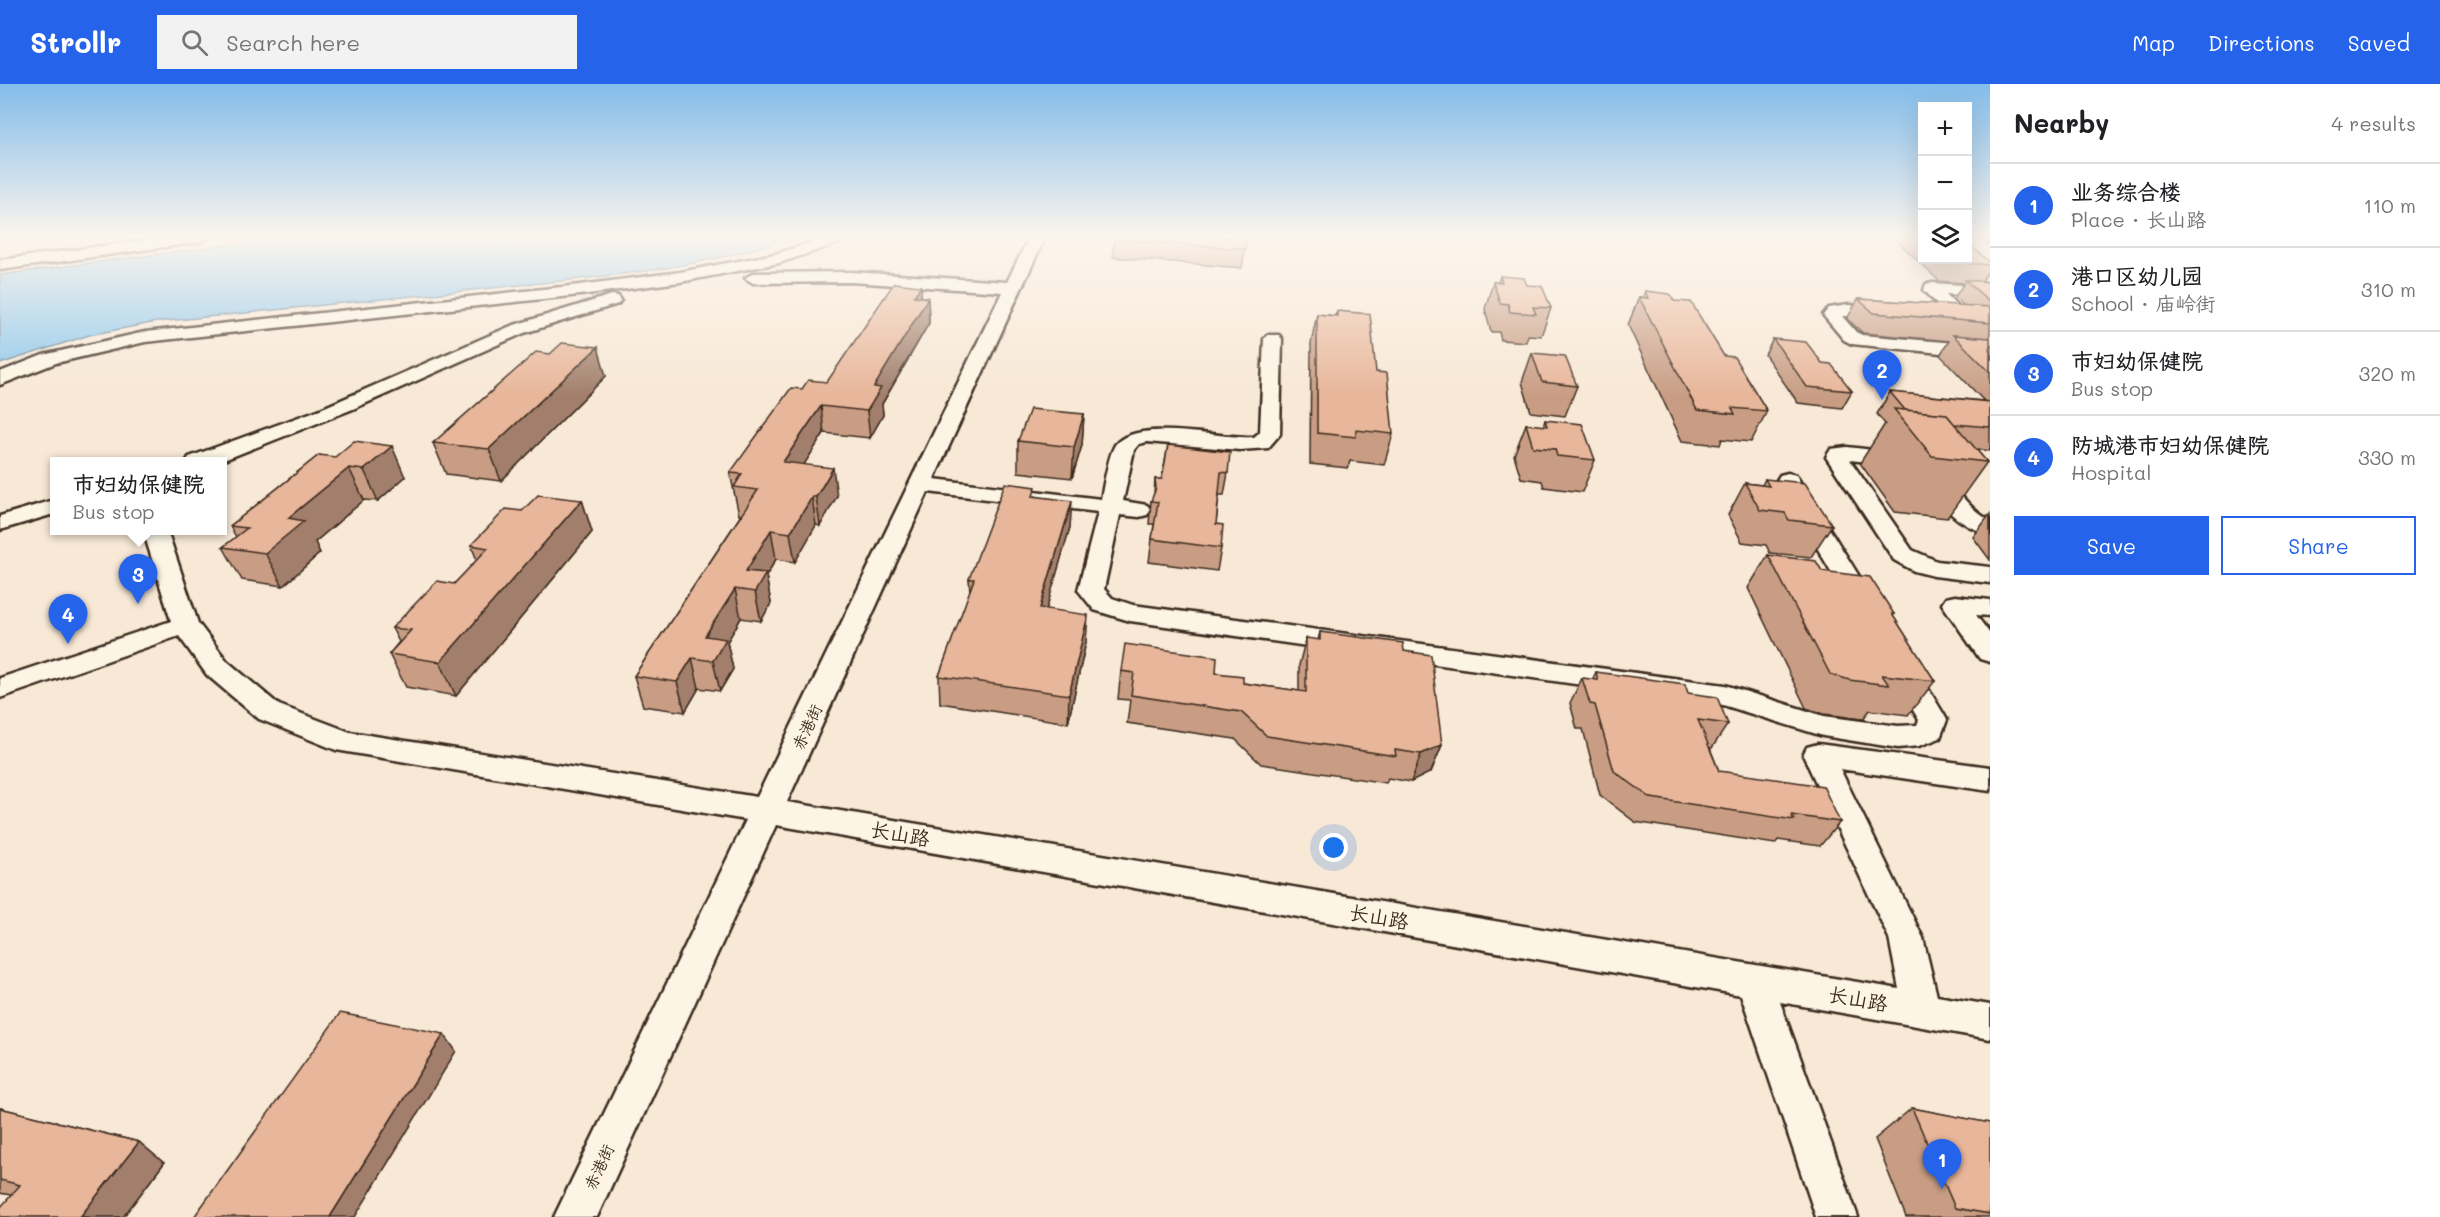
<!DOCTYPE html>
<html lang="en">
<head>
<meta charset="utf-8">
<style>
	:root { --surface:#fff; --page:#f2f2f2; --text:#202124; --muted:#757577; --line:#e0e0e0; --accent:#2563eb }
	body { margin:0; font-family:Mali,"LXGW WenKai TC",sans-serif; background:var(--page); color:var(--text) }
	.controls { position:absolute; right:18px; top:18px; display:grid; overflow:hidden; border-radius:0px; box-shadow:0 6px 24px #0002 }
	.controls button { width:54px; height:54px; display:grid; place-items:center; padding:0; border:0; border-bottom:2px solid var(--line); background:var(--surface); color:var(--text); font:30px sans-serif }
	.you { position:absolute; left:1334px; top:764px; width:21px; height:21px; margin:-15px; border:4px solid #fff; border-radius:50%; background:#1a73e8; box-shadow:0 0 0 9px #1a73e833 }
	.badge { display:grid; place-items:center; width:39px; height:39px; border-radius:50%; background:var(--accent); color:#fff; font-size:20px; font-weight:700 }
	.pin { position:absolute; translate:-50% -50px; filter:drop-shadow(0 2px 3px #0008) }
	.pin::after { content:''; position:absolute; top:32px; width:21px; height:18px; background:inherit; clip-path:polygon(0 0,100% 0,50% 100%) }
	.popup { position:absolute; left:50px; top:373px; width:177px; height:78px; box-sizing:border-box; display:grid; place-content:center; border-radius:0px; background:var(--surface); filter:drop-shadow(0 2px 4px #0005); font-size:20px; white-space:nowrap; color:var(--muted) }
	.popup b { font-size:22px; color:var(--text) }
	.popup::after { content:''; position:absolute; left:50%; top:100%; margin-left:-12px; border:12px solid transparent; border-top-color:var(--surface) }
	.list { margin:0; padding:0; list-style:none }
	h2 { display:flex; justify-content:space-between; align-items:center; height:78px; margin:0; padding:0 24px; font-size:26px }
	h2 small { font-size:20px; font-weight:400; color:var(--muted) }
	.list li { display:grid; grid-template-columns:39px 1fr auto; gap:18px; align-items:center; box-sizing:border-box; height:84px; padding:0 24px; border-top:2px solid var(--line) }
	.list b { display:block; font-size:22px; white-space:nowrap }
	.list p { margin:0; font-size:20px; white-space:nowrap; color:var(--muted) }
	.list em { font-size:20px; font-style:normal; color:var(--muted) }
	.actions { display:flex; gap:12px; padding:18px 24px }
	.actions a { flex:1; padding:14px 0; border:2px solid var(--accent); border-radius:0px; text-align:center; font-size:21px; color:var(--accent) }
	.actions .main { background:var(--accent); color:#fff }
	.icon { flex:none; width:33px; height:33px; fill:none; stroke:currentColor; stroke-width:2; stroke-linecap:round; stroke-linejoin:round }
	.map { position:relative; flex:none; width:1990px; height:1133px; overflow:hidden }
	header { display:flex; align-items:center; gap:36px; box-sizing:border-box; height:84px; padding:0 30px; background:var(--accent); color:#fff }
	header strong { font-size:28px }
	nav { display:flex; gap:33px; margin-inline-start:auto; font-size:21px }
	.search { width:420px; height:54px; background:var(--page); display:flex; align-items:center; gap:15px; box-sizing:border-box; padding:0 21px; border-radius:0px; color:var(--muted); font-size:22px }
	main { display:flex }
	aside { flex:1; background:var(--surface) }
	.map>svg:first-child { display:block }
	.water { fill:#8dc8ed; stroke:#6c899a; stroke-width:1.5 }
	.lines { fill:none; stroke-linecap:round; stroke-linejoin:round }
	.minor-casing { stroke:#3b2a1e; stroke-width:5 }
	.minor { fill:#fcf5e5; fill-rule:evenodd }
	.wall { fill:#c89d84; stroke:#3b2a1e; stroke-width:1.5 }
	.shaded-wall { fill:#a27f6c; stroke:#3b2a1e; stroke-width:1.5 }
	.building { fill:#e8b69a; stroke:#3b2a1e; stroke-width:1.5 }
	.labels { text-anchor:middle; stroke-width:6; stroke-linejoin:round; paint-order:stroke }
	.street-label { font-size:16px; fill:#3b2a1e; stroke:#fcf5e5 }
	.near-street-label { font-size:20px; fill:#3b2a1e; stroke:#fcf5e5 }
</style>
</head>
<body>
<header>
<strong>Strollr</strong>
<div class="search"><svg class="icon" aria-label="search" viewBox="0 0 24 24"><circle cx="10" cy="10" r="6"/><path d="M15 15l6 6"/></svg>Search here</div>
<nav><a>Map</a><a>Directions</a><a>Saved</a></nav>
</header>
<main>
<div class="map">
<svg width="1990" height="1133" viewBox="0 0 1990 1133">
	<rect width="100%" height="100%" fill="#f8e8d6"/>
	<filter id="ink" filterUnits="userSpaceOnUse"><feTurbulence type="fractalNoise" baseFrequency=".0167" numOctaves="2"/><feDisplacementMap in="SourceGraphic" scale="12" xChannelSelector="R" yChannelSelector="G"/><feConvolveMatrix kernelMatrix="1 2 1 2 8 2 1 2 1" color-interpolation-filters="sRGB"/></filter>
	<g filter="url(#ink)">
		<path class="water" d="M 287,153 L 792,153 C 700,186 598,193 502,203 C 387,215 272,227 157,238 L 89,251 L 0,280 L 0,191 Z"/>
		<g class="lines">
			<defs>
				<g id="minor">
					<polygon points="167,153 208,153 200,158 0,186 0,176"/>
					<polygon points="829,153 851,153 848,156 779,179 680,198 580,211 145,258 56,279 0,301 0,288 43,271 145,248 580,201 680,188 775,170"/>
					<path d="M 1029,153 L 1045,153 L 934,395 L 1101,415 C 1104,401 1108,372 1115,361 C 1136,333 1221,355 1254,353 L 1260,348 L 1264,255 L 1267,251 L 1279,251 L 1282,255 L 1280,350 L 1268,364 L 1240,366 L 1147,358 L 1139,360 L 1134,366 L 1123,417 L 1147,421 L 1151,426 L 1147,431 L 1139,433 L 1120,431 L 1104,505 L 1112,514 L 1133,521 L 1725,601 L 1824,632 L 1898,642 L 1917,641 L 1919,636 L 1888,585 L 1892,578 L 1902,576 L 1912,578 L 1943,629 L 1947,636 L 1940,654 L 1919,662 L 1898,664 L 1823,652 L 1723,621 L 1130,537 L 1094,526 L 1078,506 L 1098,428 L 928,408 L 787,718 L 1899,905 L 1889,854 L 1803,671 L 1807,663 L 1818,660 L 1990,683 L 1990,707 L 1840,685 L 1923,854 L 1937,912 L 1990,921 L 1990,955 L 1780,918 L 1858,1133 L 1816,1133 L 1741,911 L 776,741 L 597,1133 L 554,1133 L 746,736 L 336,666 L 259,635 L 207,591 L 179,552 L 0,614 L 0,594 L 171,537 L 143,446 L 167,446 L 198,539 L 227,577 L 279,621 L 350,648 L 757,713 L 1002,208 L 851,198 L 753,199 L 745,194 L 753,189 L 851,188 L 1007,198 Z"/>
					<polygon points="1981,153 1990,153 1990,159 1985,157"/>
					<path d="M 1932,199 L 1990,203 L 1990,213 L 1946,210 L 1965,230 C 1956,241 1942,240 1929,237 L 1926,233 L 1929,229 L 1945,228 L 1924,206 L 1926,200 Z"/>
					<polygon points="612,211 618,212 621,216 618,220 524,249 353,325 219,378 186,378 189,373 318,326 511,242"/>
					<polygon points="1848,221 1888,224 1894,225 1897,229 1894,233 1888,234 1842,232 1856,248 1862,251 1990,262 1990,274 1852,260 1844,256 1823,231 1829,224"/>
					<polygon points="1847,363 1909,370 1912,375 1909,380 1901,382 1850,376 1912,466 1937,477 1990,483 1990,499 1934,492 1914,487 1894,476 1826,373 1831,365"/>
					<path d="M 1934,387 C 1951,391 1965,425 1990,436 L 1990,450 C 1955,441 1943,423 1923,394 L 1926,389 Z"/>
					<polygon points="1788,389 1796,391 1799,396 1877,521 1873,527 1864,529 1855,527 1851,521 1777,396 1780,391"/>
					<polygon points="54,416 54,430 0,446 0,432"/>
					<polygon points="1955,512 1990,516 1990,532 1976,531 1990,550 1990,578 1980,575 1942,520 1946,514"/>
				</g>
			</defs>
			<use href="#minor" class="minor-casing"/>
			<use href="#minor" class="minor"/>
		</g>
		<g class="wall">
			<polygon points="1893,153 1923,153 1923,176 1968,176 1969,160 1990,179 1990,184 1982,197 1990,198 1990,367 1976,365 1987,378 1947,434 1895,428 1860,379 1885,340 1877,330 1890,308 1984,317 1940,271 1949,257 1863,249 1847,235 1858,215 1964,222 1955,213 1964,199 1939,197"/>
			<polygon points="1114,155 1245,165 1242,184 1113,173"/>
			<polygon points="1500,192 1527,201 1551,224 1541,252 1528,251 1526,258 1501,256 1499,248 1491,248 1485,225 1493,198 1498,198"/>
			<polygon points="921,202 921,213 928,214 929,239 882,320 883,331 870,354 824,349 804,380 837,412 820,442 816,441 795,478 776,475 766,492 771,519 761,537 741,534 727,558 733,585 720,607 699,604 685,628 643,622 634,592 741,431 739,431 730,389 802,305 827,298"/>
			<polygon points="1645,207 1674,217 1724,272 1767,327 1751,358 1722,355 1720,361 1682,357 1628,241 1639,213 1642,214"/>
			<polygon points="1337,227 1376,288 1393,350 1384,381 1350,377 1348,384 1310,380 1311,259 1317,230 1335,232"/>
			<polygon points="1773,255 1822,279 1852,307 1842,324 1798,319 1765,271"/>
			<polygon points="1532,269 1577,302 1565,332 1531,328 1522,298"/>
			<polygon points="550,270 606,292 501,397 446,390 433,359"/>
			<polygon points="1084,330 1082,361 1072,394 1018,388 1018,357"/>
			<polygon points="1545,336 1595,376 1582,408 1544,403 1542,397 1521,394 1514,371 1526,340 1543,342"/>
			<polygon points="1168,361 1228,389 1224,411 1219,411 1216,440 1221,464 1217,487 1149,478 1154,440 1149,440 1151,417 1154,411 1155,395 1162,395"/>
			<polygon points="319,371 405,393 378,417 364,416 315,458 320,469 283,502 242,496 223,463 236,453 230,442"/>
			<polygon points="1765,395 1832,441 1811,473 1770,469 1766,461 1742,458 1728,431 1745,399 1762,401"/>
			<polygon points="1036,412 1070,443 1046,525 1086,558 1068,639 940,619 939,592 970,508 969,495"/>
			<polygon points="582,416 592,448 456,612 406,603 389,570 399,558 392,544 454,500 477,476 471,461 522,427"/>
			<polygon points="1990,430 1990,476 1973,453"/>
			<polygon points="1768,471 1822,487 1894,530 1893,532 1935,597 1908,631 1870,626 1863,635 1824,630 1806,624 1748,504"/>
			<polygon points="1320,548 1404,567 1442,661 1431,688 1411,698 1388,694 1386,699 1261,680 1235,655 1127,639 1130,616 1118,615 1121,587 1216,589 1243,599 1299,607 1299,581 1306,554 1318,556"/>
			<polygon points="1596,588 1688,609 1728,640 1712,664 1710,664 1719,687 1840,738 1820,762 1778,756 1775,760 1635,738 1600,711 1583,645 1577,645 1570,619 1582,594 1592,596"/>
			<polygon points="0,1024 139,1058 164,1079 123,1133 0,1133 11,1111 0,1109"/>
			<polygon points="1912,1024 1990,1039 1990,1133 1906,1133 1875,1055"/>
		</g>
		<g class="shaded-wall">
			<polygon points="921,202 922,224 928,214 929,239 882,320 883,331 870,354 867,327 874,303 914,212"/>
			<polygon points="598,263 606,292 501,397 489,365"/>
			<polygon points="821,322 824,349 788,406 783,378"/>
			<polygon points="1084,330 1082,361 1072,394 1074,363"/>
			<polygon points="392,362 405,393 378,417 364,386"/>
			<polygon points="349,384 364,416 315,458 320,469 283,502 265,469 288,434"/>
			<polygon points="833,384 837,412 820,442 816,413"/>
			<polygon points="812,413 816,441 795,478 790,449"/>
			<polygon points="582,416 592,448 456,612 440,578"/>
			<polygon points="1072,417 1070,443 1039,551 1040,524"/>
			<polygon points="771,446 776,475 766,492 771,519 761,537 755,508 746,487"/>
			<polygon points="735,505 741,534 727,558 733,585 720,607 713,577 705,552"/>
			<polygon points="1088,531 1086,558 1068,639 1069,611"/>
			<polygon points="692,574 699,604 685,628 677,598"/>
			<polygon points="1442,661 1431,688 1411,698 1421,670"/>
			<polygon points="444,950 456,967 355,1133 330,1133"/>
			<polygon points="139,1058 164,1079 123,1133 80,1133"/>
		</g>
		<g class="building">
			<polygon points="1115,153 1246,153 1245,165 1114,155"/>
			<polygon points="1968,153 1969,153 1972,155 1968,156 1968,159 1990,179 1990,181 1950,178 1947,176 1968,176"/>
			<polygon points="1500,192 1524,194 1527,201 1542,202 1551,224 1533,223 1536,230 1510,228 1508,220 1500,219 1493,198 1502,198"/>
			<polygon points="1965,196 1990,198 1990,218"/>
			<polygon points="894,199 921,202 914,212 928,214 874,303 881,304 867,327 821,322 783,378 833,384 816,413 812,413 790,449 771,446 746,487 766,489 755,508 735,505 705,552 726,555 713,577 692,574 677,598 634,592 758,406 734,403 742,390 730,389 791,304 802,305 808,296 827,298"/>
			<polygon points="1645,207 1670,210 1674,217 1691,218 1724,272 1734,273 1767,327 1732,324 1735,330 1697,326 1639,213 1648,214"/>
			<polygon points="1858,215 1990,223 1990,239 1874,229"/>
			<polygon points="1337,227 1370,230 1376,288 1387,289 1393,350 1356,346 1356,353 1317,349 1317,230 1337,232"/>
			<polygon points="1953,251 1990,254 1990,288"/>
			<polygon points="1773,255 1806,258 1822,279 1831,280 1852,307 1807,303"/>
			<polygon points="562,259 598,263 489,365 433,359 536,268 550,270"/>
			<polygon points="1532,269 1565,272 1577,302 1542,298"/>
			<polygon points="1890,308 1990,318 1990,343 1954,340 1946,330 1905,326"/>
			<polygon points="1030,325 1084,330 1074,363 1018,357"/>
			<polygon points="1894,325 1946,330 1987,378 1932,372"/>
			<polygon points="1545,336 1582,340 1595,376 1557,372 1555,365 1533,363 1526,340 1547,342"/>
			<polygon points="354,357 392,362 364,386 349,384 288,434 304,437 265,469 223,463 247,444 230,442 319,371 335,373"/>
			<polygon points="1168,361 1230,368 1228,389 1221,388 1216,440 1223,441 1221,464 1152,455 1158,418 1151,417 1156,404 1155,395 1162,395"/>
			<polygon points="1765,395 1805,399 1832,441 1789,436 1785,429 1760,426 1745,399 1769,402"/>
			<polygon points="1005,399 1036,403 1033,412 1072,417 1040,524 1088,531 1069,611 939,592 974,495 969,495"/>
			<polygon points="538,411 582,416 440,578 389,570 411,546 392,544 437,497 454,500 488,464 471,461 506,425 522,427"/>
			<polygon points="1768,471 1816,477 1822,487 1870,493 1894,530 1892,530 1935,597 1882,591 1889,601 1849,596 1830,590"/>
			<polygon points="1320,548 1403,559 1404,567 1431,571 1442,661 1421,670 1395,666 1396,672 1267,652 1241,628 1131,611 1134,589 1121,587 1125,560 1217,573 1216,589 1243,592 1243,599 1306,608 1306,554 1320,556"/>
			<polygon points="1596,588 1685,600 1688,609 1717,613 1728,640 1698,636 1719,687 1823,702 1840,738 1791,731 1794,736 1651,714 1614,687 1595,621 1590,620 1582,594 1598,596"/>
			<polygon points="340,929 444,950 330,1133 194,1133"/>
			<polygon points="0,1024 139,1058 80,1133 0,1133 0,1124 20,1101 0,1096"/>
			<polygon points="1912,1024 1990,1039 1990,1130 1955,1124"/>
		</g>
	</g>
	<linearGradient id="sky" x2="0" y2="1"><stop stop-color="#83bcea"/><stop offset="0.49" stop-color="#fcf5ed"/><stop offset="1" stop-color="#fcf5ed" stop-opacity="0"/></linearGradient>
	<rect width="1990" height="312" fill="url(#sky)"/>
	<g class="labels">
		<g class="street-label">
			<text transform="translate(807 643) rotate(-65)" y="6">赤港街</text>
			<text transform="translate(599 1083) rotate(-65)" y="6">赤港街</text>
		</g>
		<g class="near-street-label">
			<text transform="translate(900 750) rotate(10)" y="7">长山路</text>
			<text transform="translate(1379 833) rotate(10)" y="7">长山路</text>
			<text transform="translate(1858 915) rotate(10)" y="7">长山路</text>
		</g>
	</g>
</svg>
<div class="controls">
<button>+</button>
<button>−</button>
<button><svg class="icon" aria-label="layers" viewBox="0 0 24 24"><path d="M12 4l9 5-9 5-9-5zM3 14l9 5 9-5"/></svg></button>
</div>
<div class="you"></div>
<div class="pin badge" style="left:1942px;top:1105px">1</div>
<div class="pin badge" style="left:1882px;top:316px">2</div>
<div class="pin badge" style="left:138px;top:520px">3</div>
<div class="popup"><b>巿妇幼保健院</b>Bus stop</div>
<div class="pin badge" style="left:68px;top:560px">4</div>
</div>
<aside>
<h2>Nearby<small>4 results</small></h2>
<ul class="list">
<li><span class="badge">1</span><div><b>业务综合楼</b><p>Place · 长山路</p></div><em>110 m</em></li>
<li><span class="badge">2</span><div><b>港口区幼儿园</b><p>School · 庙岭街</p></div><em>310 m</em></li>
<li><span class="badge">3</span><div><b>巿妇幼保健院</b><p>Bus stop</p></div><em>320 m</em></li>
<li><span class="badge">4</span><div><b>防城港市妇幼保健院</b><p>Hospital</p></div><em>330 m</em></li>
</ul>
<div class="actions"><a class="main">Save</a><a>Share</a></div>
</aside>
</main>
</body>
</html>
